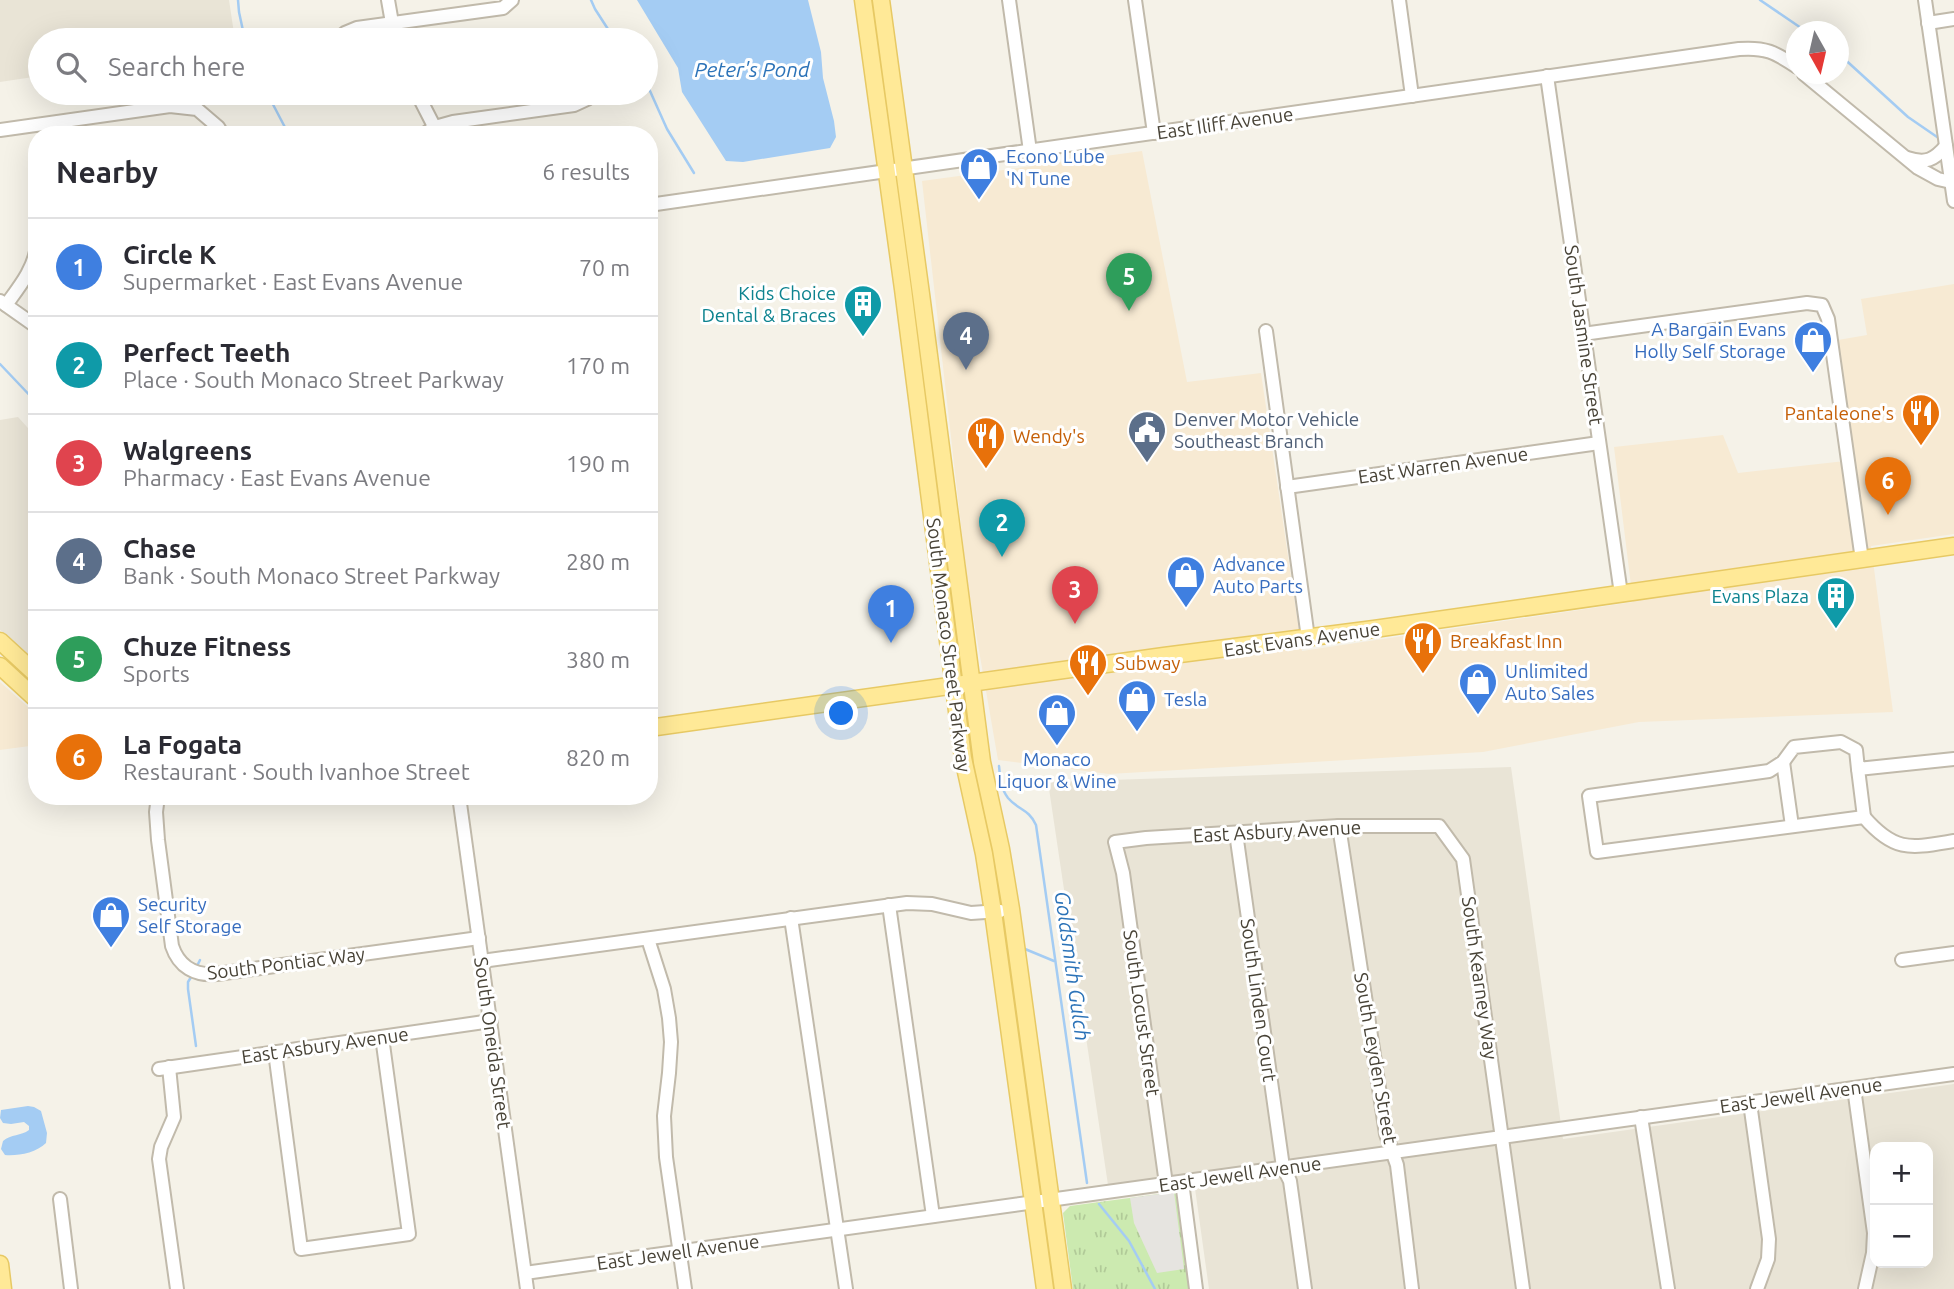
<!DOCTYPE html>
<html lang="en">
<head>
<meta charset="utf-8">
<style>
	:root { --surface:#fff; --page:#f7f7f7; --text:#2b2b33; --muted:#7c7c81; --line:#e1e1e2; --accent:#0f766e }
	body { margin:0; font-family:Ubuntu,sans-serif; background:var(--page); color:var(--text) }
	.controls { position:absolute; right:21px; bottom:21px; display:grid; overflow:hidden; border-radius:14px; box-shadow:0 7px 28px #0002 }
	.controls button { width:63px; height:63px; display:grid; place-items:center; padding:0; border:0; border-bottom:2px solid var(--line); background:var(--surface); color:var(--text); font:35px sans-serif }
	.compass { position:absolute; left:1786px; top:21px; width:63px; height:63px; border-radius:50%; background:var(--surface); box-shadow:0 7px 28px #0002; rotate:172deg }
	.you { position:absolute; left:842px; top:714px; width:24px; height:24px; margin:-18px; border:5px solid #fff; border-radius:50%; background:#1a73e8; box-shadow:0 0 0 10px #1a73e833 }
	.badge { display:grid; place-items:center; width:46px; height:46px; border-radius:50%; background:var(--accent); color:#fff; font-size:23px; font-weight:700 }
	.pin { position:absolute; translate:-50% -58px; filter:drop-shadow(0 2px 4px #0008) }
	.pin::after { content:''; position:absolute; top:37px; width:24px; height:21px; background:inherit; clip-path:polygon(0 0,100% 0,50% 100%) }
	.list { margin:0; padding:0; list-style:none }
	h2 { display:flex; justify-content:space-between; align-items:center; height:91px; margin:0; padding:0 28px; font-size:30px }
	h2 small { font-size:23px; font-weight:400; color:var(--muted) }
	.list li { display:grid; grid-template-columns:46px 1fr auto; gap:21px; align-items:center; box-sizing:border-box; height:98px; padding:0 28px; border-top:2px solid var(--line) }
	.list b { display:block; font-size:26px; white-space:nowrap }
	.list p { margin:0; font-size:23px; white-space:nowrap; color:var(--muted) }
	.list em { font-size:23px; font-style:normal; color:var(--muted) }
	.icon { flex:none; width:38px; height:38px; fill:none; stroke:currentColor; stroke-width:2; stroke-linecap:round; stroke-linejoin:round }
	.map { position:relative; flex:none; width:1954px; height:1289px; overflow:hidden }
	.search { position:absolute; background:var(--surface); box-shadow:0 7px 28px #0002; left:28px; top:28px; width:630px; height:77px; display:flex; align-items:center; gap:18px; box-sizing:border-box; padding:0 24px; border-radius:38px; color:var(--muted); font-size:26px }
	.panel { position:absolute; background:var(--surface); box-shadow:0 7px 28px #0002; left:28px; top:126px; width:630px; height:679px; border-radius:28px }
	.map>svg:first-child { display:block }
	.residential { fill:#e9e4d6; fill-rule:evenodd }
	.commercial { fill:#f7ead3 }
	.park { fill:url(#park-tufts) }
	.parking { fill:#e6e4e0 }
	.water { fill:#a4ccf3 }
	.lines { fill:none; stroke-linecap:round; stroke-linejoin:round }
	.stream { stroke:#a4ccf3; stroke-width:2.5 }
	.minor-casing { stroke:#c1baab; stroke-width:16 }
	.major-casing { stroke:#e7c964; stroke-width:19 }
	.minor { stroke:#fff; stroke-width:12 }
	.major { stroke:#ffe997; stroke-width:16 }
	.labels { text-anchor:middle; stroke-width:6; stroke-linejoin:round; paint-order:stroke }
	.street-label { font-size:19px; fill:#484337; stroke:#fff }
	.shop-label { font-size:19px; fill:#366cbe; stroke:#fff; text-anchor:start }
	.culture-label { font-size:19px; fill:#0d838f; stroke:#fff; text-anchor:end }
	.food-label { font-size:19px; fill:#c56008; stroke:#fff; text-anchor:start }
	.service-label { font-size:19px; fill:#4e5e75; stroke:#fff; text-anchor:start }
	.water-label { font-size:21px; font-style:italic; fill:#2c73b8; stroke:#fff }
</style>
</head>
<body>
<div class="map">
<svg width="1954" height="1289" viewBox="0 0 1954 1289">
	<defs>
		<pattern id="park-tufts" width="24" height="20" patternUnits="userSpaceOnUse" patternTransform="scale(1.75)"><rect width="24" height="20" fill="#cceab0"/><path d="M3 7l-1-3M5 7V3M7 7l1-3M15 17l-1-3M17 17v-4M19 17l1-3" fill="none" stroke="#b1ca98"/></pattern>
	</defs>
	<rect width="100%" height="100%" fill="#f5f2e8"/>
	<g class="residential">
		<polygon points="0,0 229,0 235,40 40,40 40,76 0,82"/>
		<polygon points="18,417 37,438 37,663 0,630 0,420"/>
		<path d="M 1511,767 L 1563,1139 L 1954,1084 L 1954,1289 L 1209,1289 L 1193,1174 L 1108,1185 L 1048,782 ZM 1875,1147 L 1928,1147 L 1928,1263 L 1875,1263 Z"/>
	</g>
	<g class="commercial">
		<polygon points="1142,151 1187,382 1261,373 1302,651 1633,602 1614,447 1723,435 1738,473 1854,460 1838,340 1867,335 1861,299 1954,284 1954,534 1871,546 1893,712 1639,722 1483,752 1109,774 998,760 968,587 922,181"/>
		<polygon points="0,682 37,715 37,745 0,750"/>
	</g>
	<polygon class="park" points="1174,1192 1177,1196 1190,1289 1073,1289 1063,1213 1070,1206"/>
	<polygon class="parking" points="1174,1192 1184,1269 1157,1273 1134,1223 1130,1198"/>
	<g class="water">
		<polygon points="637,0 808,0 821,52 823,78 834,121 836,137 830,148 743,162 726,161 682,92 678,68"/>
		<path d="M 28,1106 L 34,1107 L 41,1111 L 47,1133 L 46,1143 C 36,1153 18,1156 5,1155 L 1,1149 L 3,1141 C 11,1134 21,1136 29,1130 L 29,1126 L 24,1122 L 11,1124 L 3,1123 L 0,1118 L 1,1110 Z"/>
	</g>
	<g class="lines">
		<g class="stream">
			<polyline points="238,0 239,12 245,40"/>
			<polyline points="591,0 595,9 615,40"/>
			<polyline points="1760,0 1807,32"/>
			<polyline points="1839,54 1908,117 1940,139"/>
			<polyline points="646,76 650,74"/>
			<polyline points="646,82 667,129 694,173"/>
			<polyline points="267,93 289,135"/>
			<polyline points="0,364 37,403"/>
			<path d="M 999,766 C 1000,777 1001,789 1008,798 C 1018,810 1029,809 1036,825 L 1087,1183"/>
			<polyline points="1025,949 1054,961"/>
			<polyline points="196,968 200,960"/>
			<polyline points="193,974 188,982 188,989 196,1046"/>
			<polyline points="1099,1204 1129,1241 1155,1289"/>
		</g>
		<defs>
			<g id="minor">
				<polyline points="388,0 395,40"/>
				<polyline points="1009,0 1030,151"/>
				<polyline points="1135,0 1154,133"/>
				<polyline points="1399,0 1412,96"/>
				<polyline points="1925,0 1954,201"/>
				<polyline points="1928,23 1954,19"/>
				<polyline points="336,40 345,33 357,28 503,8 512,0"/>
				<polyline points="1804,74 1918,168 1938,179 1951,182"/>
				<polyline points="1547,76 1621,594"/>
				<polyline points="417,93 438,134"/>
				<polyline points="0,130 170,106 197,109 218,127 223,135"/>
				<polyline points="423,135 435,127 453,122 574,105 587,99 595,93"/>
				<path d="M 1907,158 C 1926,164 1934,160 1946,146"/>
				<path d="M 649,205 L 1739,49 C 1765,47 1775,52 1797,67"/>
				<polyline points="0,301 37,327"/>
				<path d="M 6,305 C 19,287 34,269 37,246"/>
				<polyline points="1266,331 1308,638"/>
				<polyline points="1583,334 1807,303 1822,305 1828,319 1862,560"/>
				<polyline points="1287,487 1599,443"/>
				<path d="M 1954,759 L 1858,769 L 1856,750 L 1841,742 L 1794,747 L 1783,762 L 1769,771 L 1589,796 L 1597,852 L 1864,817 C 1895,853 1911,848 1954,841"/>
				<polyline points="1783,762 1792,826"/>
				<polyline points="1858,769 1864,817"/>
				<path d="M 158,796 L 156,812 L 158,840 L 172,946 C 179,967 195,976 217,974 L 479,938"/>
				<polyline points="459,796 527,1289"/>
				<polyline points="1339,826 1386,1134 1397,1165 1412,1289"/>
				<polyline points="1236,833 1283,1167 1290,1181 1305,1289"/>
				<polyline points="889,905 933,1216"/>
				<polyline points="791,918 846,1289"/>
				<polyline points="648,939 664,989 669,1018 671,1042 669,1073 664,1116 666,1157 685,1289"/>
				<polyline points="1902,960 1954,953"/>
				<polyline points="482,961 907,903 932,904 971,913 1000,911"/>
				<polyline points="275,1052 301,1249 409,1234 382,1037"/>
				<polyline points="169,1067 174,1117 161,1147 159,1159 177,1289"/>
				<polyline points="159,1069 491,1021"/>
				<polyline points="1854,1088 1874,1233 1873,1253 1865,1289"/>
				<polyline points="1750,1103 1769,1239 1768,1259 1757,1289"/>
				<polyline points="1641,1117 1668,1289"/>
				<polyline points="1182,1182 1196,1289"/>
				<polyline points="1166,1184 1123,873 1115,842 1146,838 1339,826 1439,826 1463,859 1523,1289"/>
				<polyline points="60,1199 71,1289"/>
				<polyline points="525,1273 1954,1074"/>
			</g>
			<g id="major">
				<polyline points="863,0 903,289 963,758 984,854 993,912 1045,1289"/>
				<polyline points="881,0 921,294 982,762 1001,849 1011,909 1063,1289"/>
				<polyline points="0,641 37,675"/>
				<polyline points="0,666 37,700"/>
				<polyline points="649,728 1164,656 1374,629 1954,546"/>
				<polyline points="0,1264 3,1289"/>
			</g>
		</defs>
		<use href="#minor" class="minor-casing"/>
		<use href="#major" class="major-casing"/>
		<use href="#minor" class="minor"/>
		<use href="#major" class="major"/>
	</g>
	<defs>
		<symbol id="shop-pin" viewBox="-11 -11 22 30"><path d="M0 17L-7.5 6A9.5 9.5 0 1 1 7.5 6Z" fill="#3f7fe0" stroke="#fff"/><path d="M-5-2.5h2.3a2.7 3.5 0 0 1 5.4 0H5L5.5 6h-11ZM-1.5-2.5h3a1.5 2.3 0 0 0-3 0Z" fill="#fff"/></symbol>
		<symbol id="building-pin" viewBox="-11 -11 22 30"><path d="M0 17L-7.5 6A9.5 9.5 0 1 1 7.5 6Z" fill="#0f9aa8" stroke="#fff"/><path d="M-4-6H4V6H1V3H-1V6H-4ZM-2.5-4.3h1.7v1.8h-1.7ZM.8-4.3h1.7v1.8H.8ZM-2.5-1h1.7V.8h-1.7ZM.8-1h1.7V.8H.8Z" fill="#fff"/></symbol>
		<symbol id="restaurant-pin" viewBox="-11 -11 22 30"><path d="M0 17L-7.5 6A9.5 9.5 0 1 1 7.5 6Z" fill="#e8710a" stroke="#fff"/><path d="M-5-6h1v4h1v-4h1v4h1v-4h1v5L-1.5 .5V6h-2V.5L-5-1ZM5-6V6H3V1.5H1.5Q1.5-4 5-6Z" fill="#fff"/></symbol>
		<symbol id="civic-pin" viewBox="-11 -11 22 30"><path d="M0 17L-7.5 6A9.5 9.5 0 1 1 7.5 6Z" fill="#5c6f8a" stroke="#fff"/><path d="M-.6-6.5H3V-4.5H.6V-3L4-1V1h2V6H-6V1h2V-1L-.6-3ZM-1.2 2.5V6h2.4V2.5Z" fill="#fff"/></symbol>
	</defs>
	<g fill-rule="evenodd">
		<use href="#shop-pin" x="957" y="145" width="44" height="60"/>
		<use href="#building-pin" x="841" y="282" width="44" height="60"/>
		<use href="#shop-pin" x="1791" y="318" width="44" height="60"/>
		<use href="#restaurant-pin" x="1899" y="391" width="44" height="60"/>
		<use href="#civic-pin" x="1125" y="408" width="44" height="60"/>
		<use href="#restaurant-pin" x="964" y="414" width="44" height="60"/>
		<use href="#shop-pin" x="1164" y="553" width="44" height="60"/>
		<use href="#building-pin" x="1814" y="574" width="44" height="60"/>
		<use href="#restaurant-pin" x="1401" y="619" width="44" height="60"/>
		<use href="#restaurant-pin" x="1066" y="641" width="44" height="60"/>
		<use href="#shop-pin" x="1456" y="660" width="44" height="60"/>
		<use href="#shop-pin" x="1115" y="677" width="44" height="60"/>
		<use href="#shop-pin" x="1035" y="691" width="44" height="60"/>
		<use href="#shop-pin" x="89" y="893" width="44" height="60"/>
	</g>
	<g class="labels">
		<g class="street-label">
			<text transform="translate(1225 123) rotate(-8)" y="7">East Iliff Avenue</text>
			<text transform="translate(1584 335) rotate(82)" y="7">South Jasmine Street</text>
			<text transform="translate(1443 465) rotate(-8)" y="7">East Warren Avenue</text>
			<text transform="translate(1302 639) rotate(-8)" y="7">East Evans Avenue</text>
			<text transform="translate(949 645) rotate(83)" y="7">South Monaco Street Parkway</text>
			<text transform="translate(1277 831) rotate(-3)" y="7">East Asbury Avenue</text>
			<text transform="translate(286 963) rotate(-7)" y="7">South Pontiac Way</text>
			<text transform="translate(1480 978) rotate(82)" y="7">South Kearney Way</text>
			<text transform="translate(1259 1000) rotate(82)" y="7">South Linden Court</text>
			<text transform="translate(1142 1013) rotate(82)" y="7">South Locust Street</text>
			<text transform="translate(493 1043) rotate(82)" y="7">South Oneida Street</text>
			<text transform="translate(325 1045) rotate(-8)" y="7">East Asbury Avenue</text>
			<text transform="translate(1376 1058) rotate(80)" y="7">South Leyden Street</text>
			<text transform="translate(1801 1095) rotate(-8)" y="7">East Jewell Avenue</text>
			<text transform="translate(1240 1174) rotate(-8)" y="7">East Jewell Avenue</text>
			<text transform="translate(678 1252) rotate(-8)" y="7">East Jewell Avenue</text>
		</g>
		<g class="shop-label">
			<text x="1006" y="163">Econo Lube<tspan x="1006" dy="22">'N Tune</tspan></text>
			<text x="1786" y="336" text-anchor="end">A Bargain Evans<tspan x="1786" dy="22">Holly Self Storage</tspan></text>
			<text x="1213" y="571">Advance<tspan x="1213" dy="22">Auto Parts</tspan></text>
			<text x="1505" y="678">Unlimited<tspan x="1505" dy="22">Auto Sales</tspan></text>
			<text x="1164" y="706">Tesla</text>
			<text x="1057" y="766" text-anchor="middle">Monaco<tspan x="1057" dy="22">Liquor &amp; Wine</tspan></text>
			<text x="138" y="911">Security<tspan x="138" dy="22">Self Storage</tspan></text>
		</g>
		<g class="culture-label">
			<text x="836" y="300">Kids Choice<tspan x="836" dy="22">Dental &amp; Braces</tspan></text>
			<text x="1809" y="603">Evans Plaza</text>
		</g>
		<g class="food-label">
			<text x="1894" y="420" text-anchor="end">Pantaleone's</text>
			<text x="1013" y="443">Wendy's</text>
			<text x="1450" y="648">Breakfast Inn</text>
			<text x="1115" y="670">Subway</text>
		</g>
		<g class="service-label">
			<text x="1174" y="426">Denver Motor Vehicle<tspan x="1174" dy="22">Southeast Branch</tspan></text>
		</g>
		<g class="water-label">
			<text x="752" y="77">Peter's Pond</text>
			<text transform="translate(1072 966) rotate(82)" y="7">Goldsmith Gulch</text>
		</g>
	</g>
</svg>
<div class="controls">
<button>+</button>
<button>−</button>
</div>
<svg class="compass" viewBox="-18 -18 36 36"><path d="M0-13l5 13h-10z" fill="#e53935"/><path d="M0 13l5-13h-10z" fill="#7c7c81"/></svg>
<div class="you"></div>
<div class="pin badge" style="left:891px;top:643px;background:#3f7fe0">1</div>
<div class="pin badge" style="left:1002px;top:557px;background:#0f9aa8">2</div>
<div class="pin badge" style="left:1075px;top:624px;background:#e0444e">3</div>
<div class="pin badge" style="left:966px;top:370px;background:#5c6f8a">4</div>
<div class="pin badge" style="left:1129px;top:311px;background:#2e9e5b">5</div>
<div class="pin badge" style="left:1888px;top:515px;background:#e8710a">6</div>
<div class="search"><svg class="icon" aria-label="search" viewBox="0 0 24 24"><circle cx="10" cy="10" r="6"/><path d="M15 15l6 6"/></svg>Search here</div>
<section class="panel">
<h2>Nearby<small>6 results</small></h2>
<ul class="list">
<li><span class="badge" style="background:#3f7fe0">1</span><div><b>Circle K</b><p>Supermarket · East Evans Avenue</p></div><em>70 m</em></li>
<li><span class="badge" style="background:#0f9aa8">2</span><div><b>Perfect Teeth</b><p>Place · South Monaco Street Parkway</p></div><em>170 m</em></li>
<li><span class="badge" style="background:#e0444e">3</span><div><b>Walgreens</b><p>Pharmacy · East Evans Avenue</p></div><em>190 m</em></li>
<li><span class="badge" style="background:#5c6f8a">4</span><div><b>Chase</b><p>Bank · South Monaco Street Parkway</p></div><em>280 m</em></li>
<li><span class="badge" style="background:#2e9e5b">5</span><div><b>Chuze Fitness</b><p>Sports</p></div><em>380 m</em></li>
<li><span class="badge" style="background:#e8710a">6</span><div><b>La Fogata</b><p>Restaurant · South Ivanhoe Street</p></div><em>820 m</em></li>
</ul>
</section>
</div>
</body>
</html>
